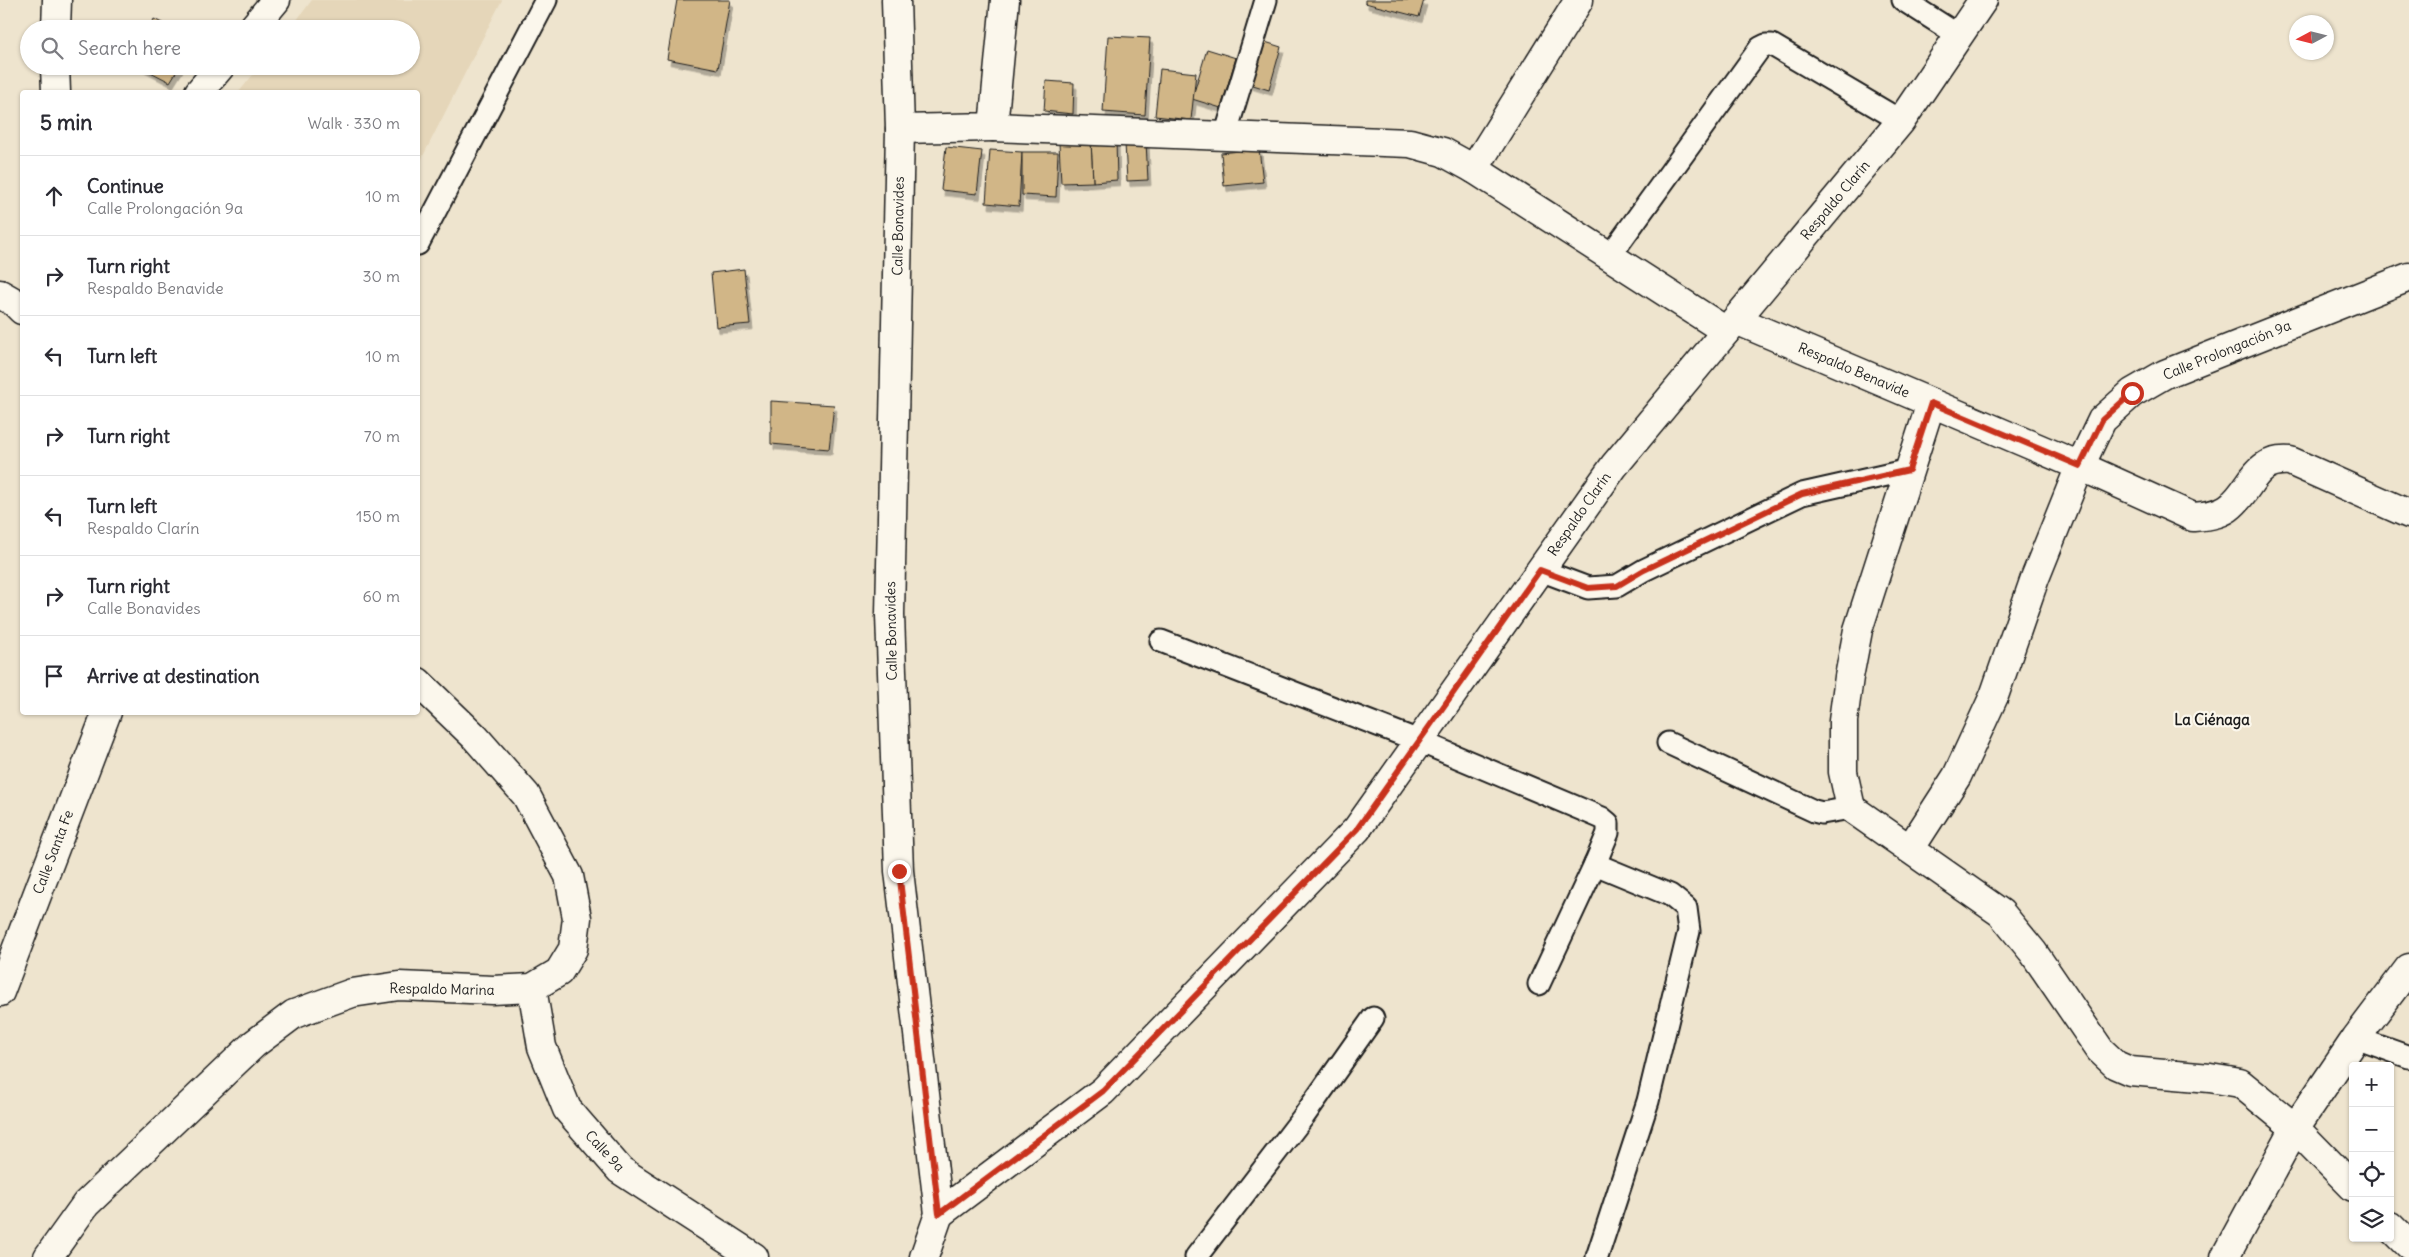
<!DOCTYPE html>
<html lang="en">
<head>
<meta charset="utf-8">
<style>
	:root { --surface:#fff; --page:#f7f7f7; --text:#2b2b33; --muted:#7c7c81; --line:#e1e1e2 }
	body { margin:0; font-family:Delius,sans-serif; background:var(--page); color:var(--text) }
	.controls { position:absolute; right:15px; bottom:15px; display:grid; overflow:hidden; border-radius:5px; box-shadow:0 1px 4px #0004 }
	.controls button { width:45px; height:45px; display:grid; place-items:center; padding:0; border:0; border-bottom:1px solid var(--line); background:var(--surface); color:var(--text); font:25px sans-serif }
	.compass { position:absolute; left:2289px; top:15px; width:45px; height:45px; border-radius:50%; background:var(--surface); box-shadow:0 1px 4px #0004; rotate:263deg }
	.stop { position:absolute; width:15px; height:15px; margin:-11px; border:4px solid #c8321e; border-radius:50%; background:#fff }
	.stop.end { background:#c8321e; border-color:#fff; box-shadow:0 1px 5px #0008 }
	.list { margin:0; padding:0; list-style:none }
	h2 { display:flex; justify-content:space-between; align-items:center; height:65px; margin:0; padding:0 20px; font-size:21px }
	h2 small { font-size:16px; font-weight:400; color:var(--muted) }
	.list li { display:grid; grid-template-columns:32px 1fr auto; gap:15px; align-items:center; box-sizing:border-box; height:80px; padding:0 20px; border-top:1px solid var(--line) }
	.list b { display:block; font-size:19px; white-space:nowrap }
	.list p { margin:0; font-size:16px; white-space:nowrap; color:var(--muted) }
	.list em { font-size:16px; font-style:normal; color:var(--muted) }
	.icon { flex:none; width:28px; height:28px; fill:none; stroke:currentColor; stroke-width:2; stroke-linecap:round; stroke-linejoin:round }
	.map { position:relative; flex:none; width:2409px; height:1257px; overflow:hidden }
	.search { position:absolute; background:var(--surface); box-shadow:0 1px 4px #0004; left:20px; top:20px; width:400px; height:55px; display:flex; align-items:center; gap:12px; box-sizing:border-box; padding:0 18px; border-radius:28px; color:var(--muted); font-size:19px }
	.panel { position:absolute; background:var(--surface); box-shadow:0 1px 4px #0004; left:20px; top:90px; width:400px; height:625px; border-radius:5px }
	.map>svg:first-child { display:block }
	.built { fill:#e5d6b9 }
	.building { fill:#d1b687; stroke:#1c1c1c; filter:url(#shadow) }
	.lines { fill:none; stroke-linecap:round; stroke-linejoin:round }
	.lane-casing { stroke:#1c1c1c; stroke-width:25 }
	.street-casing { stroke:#1c1c1c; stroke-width:31 }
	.lane { stroke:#fbf7ec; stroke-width:21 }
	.street { stroke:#fbf7ec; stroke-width:28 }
	.route { stroke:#c8321e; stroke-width:6 }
	.labels { text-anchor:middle; stroke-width:4.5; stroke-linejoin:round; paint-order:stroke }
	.street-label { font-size:14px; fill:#1c1c1c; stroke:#fbf7ec }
	.neighbourhood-label { font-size:15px; font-weight:bold; fill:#1c1c1c; stroke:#fbf7ec }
</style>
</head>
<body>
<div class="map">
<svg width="2409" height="1257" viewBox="0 0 2409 1257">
	<defs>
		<filter id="shadow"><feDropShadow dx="3" dy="5.5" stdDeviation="0" flood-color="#0004"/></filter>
	</defs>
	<rect width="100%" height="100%" fill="#eee4ce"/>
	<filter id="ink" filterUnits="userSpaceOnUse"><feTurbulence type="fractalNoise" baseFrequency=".02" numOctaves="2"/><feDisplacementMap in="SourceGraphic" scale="10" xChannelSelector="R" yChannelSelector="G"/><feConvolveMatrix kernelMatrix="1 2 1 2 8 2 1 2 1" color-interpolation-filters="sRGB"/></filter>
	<g filter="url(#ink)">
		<polygon class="built" points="312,0 502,0 418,166 418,92 239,92 260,66 411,66 411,29 290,29"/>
		<g class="building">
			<polygon points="677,0 730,0 718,69 667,59"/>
			<polygon points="1365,0 1424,0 1419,17 1365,3"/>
			<polygon points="154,19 174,29 149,29"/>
			<polygon points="1108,36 1150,38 1145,115 1103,112"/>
			<polygon points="1262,41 1281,47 1269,90 1250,84"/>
			<polygon points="1207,49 1236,58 1221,108 1192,99"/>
			<polygon points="139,66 180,66 170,82"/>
			<polygon points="1160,69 1196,73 1191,120 1155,116"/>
			<polygon points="1046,81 1074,83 1073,114 1044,111"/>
			<polygon points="1116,140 1117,180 1093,182 1091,141"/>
			<polygon points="1091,141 1093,182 1061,183 1059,143"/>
			<polygon points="1146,142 1148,180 1127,181 1125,143"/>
			<polygon points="946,147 982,151 977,194 941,190"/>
			<polygon points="1259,149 1263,182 1224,186 1221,153"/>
			<polygon points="990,150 1022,152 1019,206 986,203"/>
			<polygon points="1022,152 1058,152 1056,197 1022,195"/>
			<polygon points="744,269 750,324 716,327 711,273"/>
			<polygon points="771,401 834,405 829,449 771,444"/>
		</g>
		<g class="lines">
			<defs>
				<g id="lane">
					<polyline points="1903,0 1958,35"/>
					<polyline points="1225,136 1266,0"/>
					<polyline points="418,244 546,0"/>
					<polyline points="1609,257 1760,48 1766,45 1772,45 1901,121"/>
					<polyline points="1540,570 1588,588 1617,586 1644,570 1802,494 1909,470"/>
					<polyline points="1161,641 1419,741 1602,818 1608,823 1608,833 1595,864 1539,984"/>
					<polyline points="1668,743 1814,811 1822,813 1851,808"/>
					<polyline points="1595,864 1670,895 1686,908 1689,931 1648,1101 1597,1257"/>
					<polyline points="2356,1038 2409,1057"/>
					<polyline points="1196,1257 1304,1116 1373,1018"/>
				</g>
				<g id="street">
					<polyline points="896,0 900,129 890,615 899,871 939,1214 924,1257"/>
					<polyline points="56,29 57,0"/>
					<polyline points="252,29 276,0"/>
					<polyline points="55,66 56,92"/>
					<polyline points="199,92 221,66"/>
					<polyline points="993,127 1410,143 1443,152 1474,169 1726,331"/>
					<polyline points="900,129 993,127 1005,0"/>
					<polyline points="1474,169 1579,0"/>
					<polyline points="0,294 14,302 22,310"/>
					<path d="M 1736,320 L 2080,466 L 2193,517 C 2205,516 2218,515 2228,508 C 2253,490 2252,458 2290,461 L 2409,514"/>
					<polyline points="1931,403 1858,630 1849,677 1843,721 1843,772 1851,808 2001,913 2033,952 2100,1050 2116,1065 2130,1071 2210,1078 2240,1083 2295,1128 2353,1187"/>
					<polyline points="1910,849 1957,776 1994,696 2035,578 2080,466 2102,420 2132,393 2165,374 2409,277"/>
					<polyline points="532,988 542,1047 567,1109 620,1170 754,1257"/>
					<polyline points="0,992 107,712"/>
					<polyline points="939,1214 1103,1091 1357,829 1614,466 1901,121 1983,0"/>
					<polyline points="2390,1226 2409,1245"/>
					<polyline points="48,1257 86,1204 254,1044 294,1014 352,993 399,986 493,990 532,988 559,972 573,949 577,918 569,876 526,795 475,737 418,682"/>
					<polyline points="2225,1257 2295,1128 2356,1038 2409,968"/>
				</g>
			</defs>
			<use href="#lane" class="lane-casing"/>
			<use href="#street" class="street-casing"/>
			<use href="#lane" class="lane"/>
			<use href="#street" class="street"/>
		</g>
	</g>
	<g class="lines" filter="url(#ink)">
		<polyline class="route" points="899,871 939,1214 1103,1091 1357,829 1540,570 1588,588 1617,586 1644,570 1802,494 1909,470 1931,403 2080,466 2102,420 2132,393"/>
	</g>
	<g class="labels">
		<g class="street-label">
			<text transform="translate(1835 200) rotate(-50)" y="5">Respaldo Clarín</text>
			<text transform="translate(898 226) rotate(-89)" y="5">Calle Bonavides</text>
			<text transform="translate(2227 350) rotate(-22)" y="5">Calle Prolongación 9a</text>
			<text transform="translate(1854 370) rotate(23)" y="5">Respaldo Benavide</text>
			<text transform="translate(1579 514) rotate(-55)" y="5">Respaldo Clarín</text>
			<text transform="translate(891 631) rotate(-91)" y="5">Calle Bonavides</text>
			<text transform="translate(53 852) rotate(-69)" y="5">Calle Santa Fe</text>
			<text transform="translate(442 989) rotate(1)" y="5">Respaldo Marina</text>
			<text transform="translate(605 1151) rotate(47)" y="5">Calle 9a</text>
		</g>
		<g class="neighbourhood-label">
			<text x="2212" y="725">La Ciénaga</text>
		</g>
	</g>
</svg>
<div class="controls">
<button>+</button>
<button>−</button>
<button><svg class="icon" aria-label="locate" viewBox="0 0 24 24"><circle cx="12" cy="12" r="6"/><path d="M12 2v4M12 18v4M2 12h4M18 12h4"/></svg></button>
<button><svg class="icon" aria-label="layers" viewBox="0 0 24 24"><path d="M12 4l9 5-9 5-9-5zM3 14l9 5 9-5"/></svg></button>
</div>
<svg class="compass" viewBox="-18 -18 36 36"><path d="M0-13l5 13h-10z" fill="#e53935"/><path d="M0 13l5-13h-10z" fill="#7c7c81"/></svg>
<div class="stop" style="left:2132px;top:393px"></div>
<div class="stop end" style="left:899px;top:871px"></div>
<div class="search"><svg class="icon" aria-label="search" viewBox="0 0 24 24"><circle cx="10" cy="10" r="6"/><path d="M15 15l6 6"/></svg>Search here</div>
<section class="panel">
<h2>5 min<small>Walk · 330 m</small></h2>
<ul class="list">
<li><svg class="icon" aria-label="ahead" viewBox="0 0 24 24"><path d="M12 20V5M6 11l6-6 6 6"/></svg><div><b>Continue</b><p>Calle Prolongación 9a</p></div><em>10 m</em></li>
<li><svg class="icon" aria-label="right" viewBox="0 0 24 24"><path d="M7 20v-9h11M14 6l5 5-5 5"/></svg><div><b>Turn right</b><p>Respaldo Benavide</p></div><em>30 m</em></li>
<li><svg class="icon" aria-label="left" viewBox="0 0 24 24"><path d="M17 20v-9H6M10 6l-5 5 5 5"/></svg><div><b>Turn left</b></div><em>10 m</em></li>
<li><svg class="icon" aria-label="right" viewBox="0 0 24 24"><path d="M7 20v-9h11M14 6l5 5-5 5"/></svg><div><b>Turn right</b></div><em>70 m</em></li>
<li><svg class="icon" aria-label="left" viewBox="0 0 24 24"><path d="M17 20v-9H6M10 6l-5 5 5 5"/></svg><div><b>Turn left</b><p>Respaldo Clarín</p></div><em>150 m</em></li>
<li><svg class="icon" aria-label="right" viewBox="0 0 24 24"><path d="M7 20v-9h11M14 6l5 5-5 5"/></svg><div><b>Turn right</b><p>Calle Bonavides</p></div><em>60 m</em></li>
<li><svg class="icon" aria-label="arrive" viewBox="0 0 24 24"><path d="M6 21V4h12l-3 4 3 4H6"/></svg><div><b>Arrive at destination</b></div></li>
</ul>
</section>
</div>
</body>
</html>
